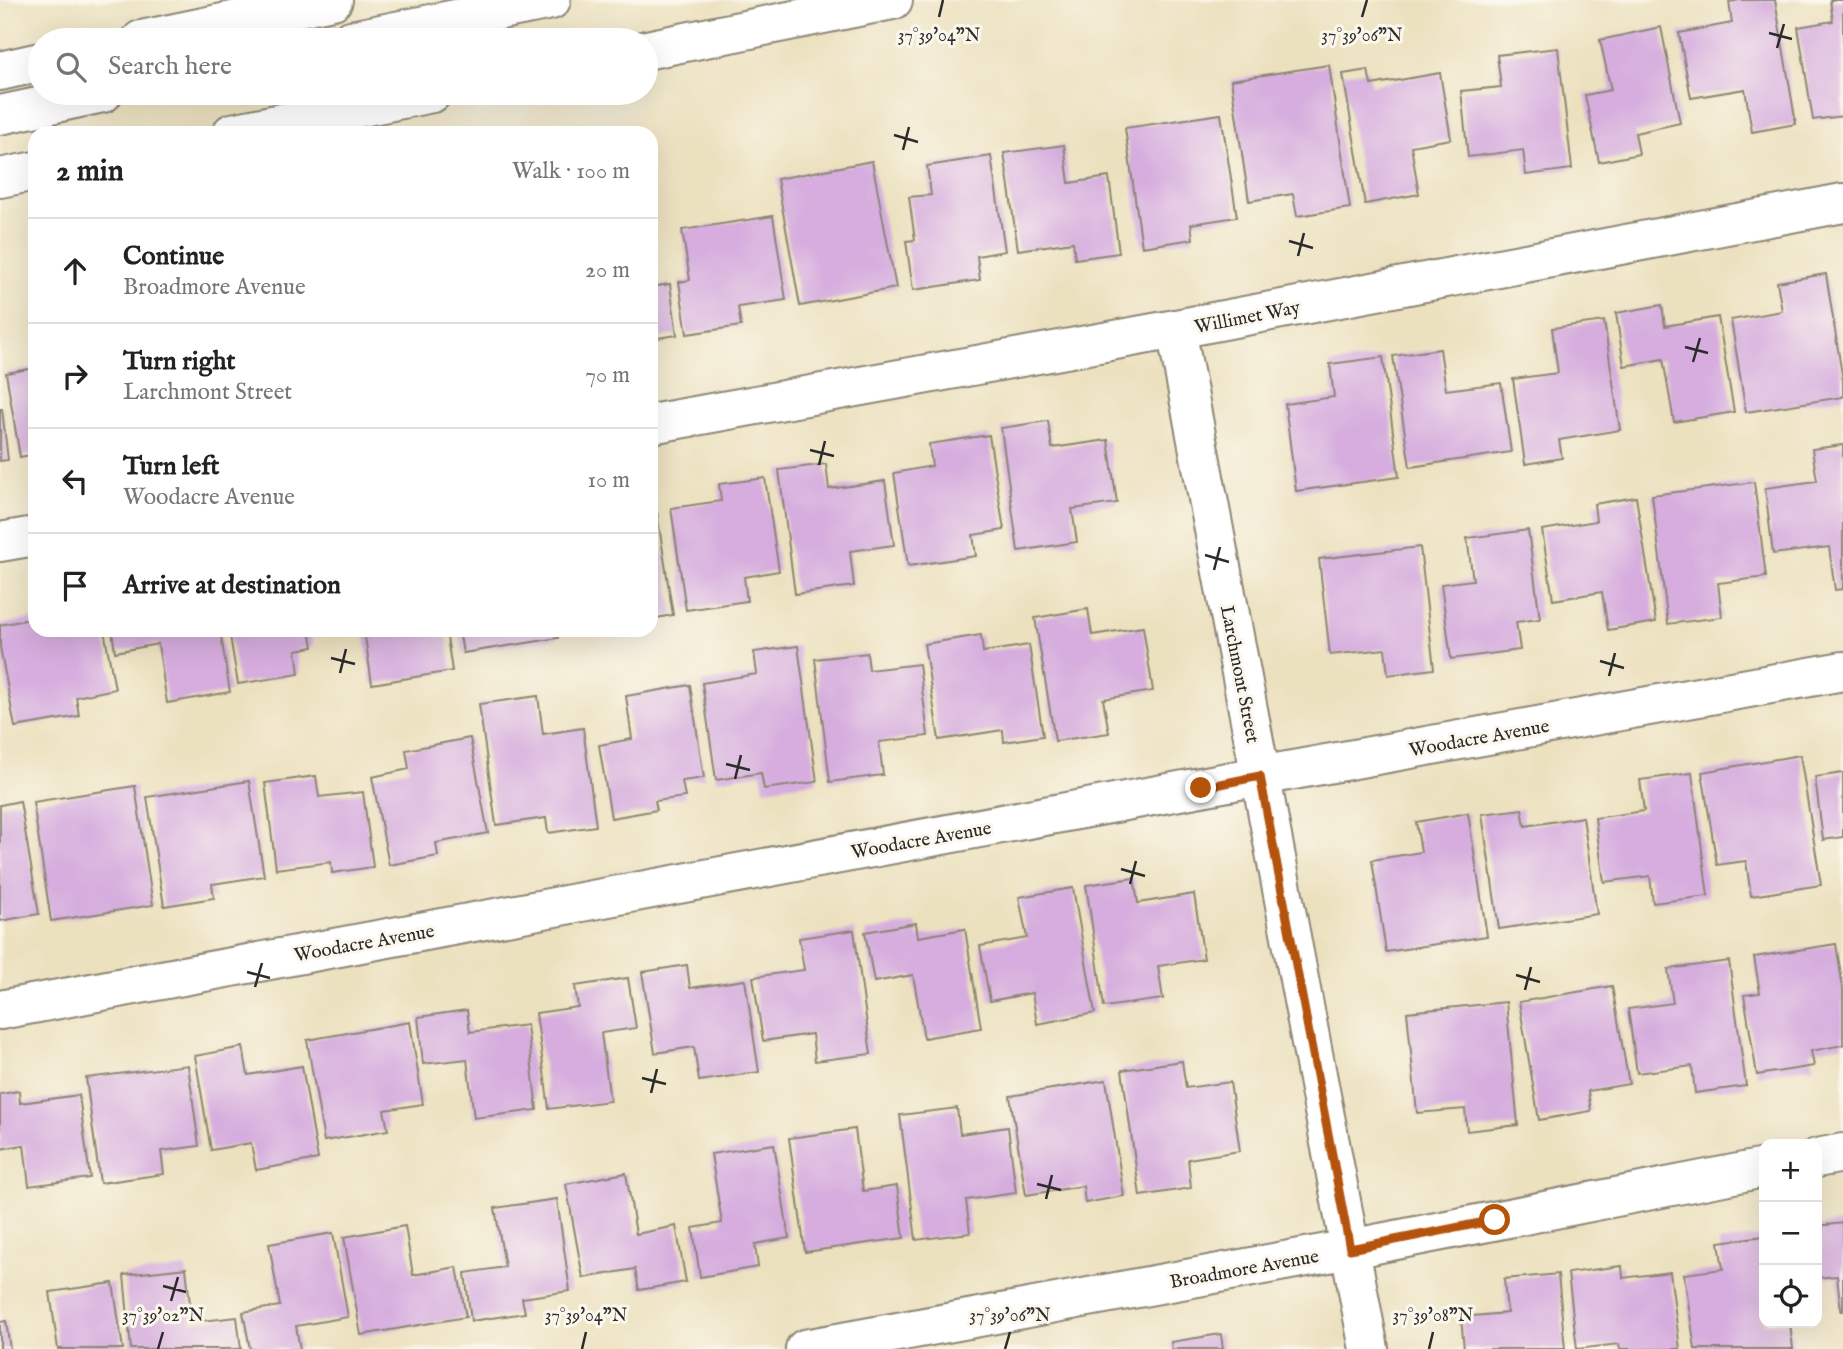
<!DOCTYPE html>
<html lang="en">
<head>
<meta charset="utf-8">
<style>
	:root { --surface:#fff; --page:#f2f2f2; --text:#222; --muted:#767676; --line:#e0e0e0 }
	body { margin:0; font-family:"IM FELL English",serif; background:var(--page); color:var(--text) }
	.controls { position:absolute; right:21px; bottom:21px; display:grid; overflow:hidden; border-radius:14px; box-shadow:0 7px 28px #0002 }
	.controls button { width:63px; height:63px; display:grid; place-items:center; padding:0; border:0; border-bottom:2px solid var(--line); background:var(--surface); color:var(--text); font:35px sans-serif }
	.stop { position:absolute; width:21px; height:21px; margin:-16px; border:5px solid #b45309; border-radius:50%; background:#fff }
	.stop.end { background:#b45309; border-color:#fff; box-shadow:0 2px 7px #0008 }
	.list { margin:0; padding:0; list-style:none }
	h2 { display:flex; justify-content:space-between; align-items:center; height:91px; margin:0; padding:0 28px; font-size:30px }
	h2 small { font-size:23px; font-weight:400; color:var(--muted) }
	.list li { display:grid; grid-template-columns:46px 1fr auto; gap:21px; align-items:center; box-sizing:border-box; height:105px; padding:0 28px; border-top:2px solid var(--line) }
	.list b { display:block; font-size:26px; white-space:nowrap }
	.list p { margin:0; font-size:23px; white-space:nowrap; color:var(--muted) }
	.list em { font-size:23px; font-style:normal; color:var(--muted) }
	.icon { flex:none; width:38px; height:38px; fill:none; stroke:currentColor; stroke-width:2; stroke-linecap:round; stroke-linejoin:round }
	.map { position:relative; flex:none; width:1843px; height:1349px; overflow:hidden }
	.search { position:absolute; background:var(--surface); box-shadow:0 7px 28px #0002; left:28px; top:28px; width:630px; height:77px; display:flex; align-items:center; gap:18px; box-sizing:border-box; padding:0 24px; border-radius:38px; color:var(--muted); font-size:26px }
	.panel { position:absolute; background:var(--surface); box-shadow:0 7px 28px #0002; left:28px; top:126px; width:630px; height:511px; border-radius:21px }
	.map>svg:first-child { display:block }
	.building { fill:#d6adde }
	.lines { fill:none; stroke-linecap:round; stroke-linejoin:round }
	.minor-casing { stroke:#8c8675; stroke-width:42 }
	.highway-casing { stroke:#8c8675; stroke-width:42 }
	.minor { stroke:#fff; stroke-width:38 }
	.highway { stroke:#fff; stroke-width:38 }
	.route { stroke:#b45309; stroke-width:9 }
	.ticks { fill:none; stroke:#2b2b2b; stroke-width:2.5 }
	.labels { text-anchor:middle; stroke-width:6; stroke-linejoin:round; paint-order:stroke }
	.street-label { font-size:19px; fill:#2b2b2b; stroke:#fbf7ec }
	.ticks-label { font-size:18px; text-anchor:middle; fill:#2b2b2b; stroke:#fbf7ec; stroke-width:6; stroke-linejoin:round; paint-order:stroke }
</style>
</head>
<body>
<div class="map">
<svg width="1843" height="1349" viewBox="0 0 1843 1349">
	<rect width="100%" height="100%" fill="#fbf7ec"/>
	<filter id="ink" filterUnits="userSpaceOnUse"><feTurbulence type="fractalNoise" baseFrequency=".0143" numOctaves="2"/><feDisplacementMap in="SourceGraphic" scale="14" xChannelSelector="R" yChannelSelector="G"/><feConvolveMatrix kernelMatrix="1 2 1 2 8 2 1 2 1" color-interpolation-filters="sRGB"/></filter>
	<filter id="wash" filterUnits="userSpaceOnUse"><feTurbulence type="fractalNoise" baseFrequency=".00686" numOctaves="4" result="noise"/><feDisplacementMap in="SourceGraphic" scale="28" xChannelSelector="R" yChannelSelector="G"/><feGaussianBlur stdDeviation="1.57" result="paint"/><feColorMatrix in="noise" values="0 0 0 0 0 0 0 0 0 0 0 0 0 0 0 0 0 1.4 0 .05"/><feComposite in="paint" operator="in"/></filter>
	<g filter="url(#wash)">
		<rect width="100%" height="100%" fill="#ece1bf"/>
		<g id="blocks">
			<g class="building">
				<polygon points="1739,0 1775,0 1796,124 1752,132 1745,89 1691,98 1679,33 1732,23 1729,2"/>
				<polygon points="1830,0 1843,0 1843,116 1813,120 1798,27 1833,21"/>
				<polygon points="1661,27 1680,123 1635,133 1639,154 1599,162 1585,95 1611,90 1600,40"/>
				<polygon points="1558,48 1572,169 1526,175 1523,150 1468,157 1461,91 1501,87 1497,55"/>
				<polygon points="1329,65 1350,208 1297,216 1293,194 1249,201 1231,80"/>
				<polygon points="1368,70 1371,85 1440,73 1451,139 1411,146 1419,194 1365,204 1343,74"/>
				<polygon points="1221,114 1237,217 1191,224 1193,239 1142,247 1125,128"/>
				<polygon points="1064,145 1069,183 1109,177 1119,253 1075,259 1073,242 1018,250 1004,153"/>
				<polygon points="991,156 1005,251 977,256 980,280 913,290 906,241 915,240 909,197 931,195 927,166"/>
				<polygon points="872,161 896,288 800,306 777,179"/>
				<polygon points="773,216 786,300 738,307 741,326 687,334 679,282 690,280 682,230"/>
				<polygon points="1826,274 1843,381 1843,397 1746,412 1731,320 1782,311 1777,282"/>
				<polygon points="670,284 677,335 651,339 651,287"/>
				<polygon points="1662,305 1665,326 1718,317 1734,412 1674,422 1663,359 1624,366 1616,313"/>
				<polygon points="1604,321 1620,430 1559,440 1562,458 1525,464 1513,379 1558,373 1552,328"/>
				<polygon points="1440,349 1446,390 1501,383 1511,452 1410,467 1393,356"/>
				<polygon points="1383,357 1399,477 1296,491 1285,404 1334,397 1330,364"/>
				<polygon points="35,368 35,454 20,457 6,373"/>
				<polygon points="0,409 2,409 8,460 0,461"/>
				<polygon points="1048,421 1052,448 1108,440 1117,503 1072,509 1077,542 1018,551 1001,428"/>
				<polygon points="989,435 1004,530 973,535 976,556 908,566 894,473 932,466 929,444"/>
				<polygon points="1843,445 1843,589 1835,590 1829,547 1773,554 1765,488 1817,481 1812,449"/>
				<polygon points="826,464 829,489 885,481 894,545 850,551 854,586 795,594 779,470"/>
				<polygon points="765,478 779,571 744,577 747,601 686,610 671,508 721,501 719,484"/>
				<polygon points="1754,482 1766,577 1718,583 1722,617 1668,624 1652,495"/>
				<polygon points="1636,497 1656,622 1608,630 1602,592 1553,600 1542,530 1596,521 1594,504"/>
				<polygon points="657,513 673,615 651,619 651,514"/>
				<polygon points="1528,530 1540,619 1516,622 1520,650 1451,659 1441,584 1473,580 1467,538"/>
				<polygon points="1420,547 1434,669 1388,675 1385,649 1330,655 1319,559"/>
				<polygon points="1088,609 1092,635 1143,627 1153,691 1103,699 1109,733 1055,741 1035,618"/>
				<polygon points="35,618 35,630 104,630 115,689 76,697 79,716 15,727 0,647 0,625"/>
				<polygon points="112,630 220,630 230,692 167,703 158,644 115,652"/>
				<polygon points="229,630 310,630 313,647 296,650 299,674 238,684"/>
				<polygon points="364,630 446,630 452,671 372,684"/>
				<polygon points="459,630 557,630 558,638 463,653"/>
				<polygon points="981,635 983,652 1029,645 1043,736 1004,742 1003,730 939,740 924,644"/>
				<polygon points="798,646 817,782 764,789 761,773 716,780 702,683 757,674 754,652"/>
				<polygon points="867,653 869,670 919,664 928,736 879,742 883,775 830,782 815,659"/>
				<polygon points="690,685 704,778 682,781 685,797 655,801 657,810 611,818 599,745 632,739 626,696"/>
				<polygon points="538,696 543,734 583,728 596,826 548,833 546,818 496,825 479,704"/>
				<polygon points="470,738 488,833 436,843 438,856 389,865 372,777 409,769 406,750"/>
				<polygon points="1800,755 1821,885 1751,896 1746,861 1717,865 1702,772"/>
				<polygon points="1692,773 1708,896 1653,903 1650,876 1604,882 1595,818 1644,811 1640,780"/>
				<polygon points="1843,773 1843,837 1823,840 1815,777"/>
				<polygon points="316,776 319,797 363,792 373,867 332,873 331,862 276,869 265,783"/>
				<polygon points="249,781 264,876 212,884 214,898 164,906 147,797"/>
				<polygon points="135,786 153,905 51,921 33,802"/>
				<polygon points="20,801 39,914 0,921 0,805"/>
				<polygon points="1522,809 1525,826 1583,817 1597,914 1499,929 1482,814"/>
				<polygon points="1468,813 1487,936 1386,952 1372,860 1421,852 1416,822"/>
				<polygon points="1134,878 1138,903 1194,894 1204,959 1158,966 1163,999 1104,1007 1086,885"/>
				<polygon points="1073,888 1095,1013 1037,1024 1032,993 990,1001 980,946 1027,938 1019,897"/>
				<polygon points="916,923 918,937 965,929 981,1028 924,1038 913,975 874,982 865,932"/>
				<polygon points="854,930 871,1054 815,1061 812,1034 763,1041 753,977 804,970 799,938"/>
				<polygon points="1836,944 1843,988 1843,1045 1811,1051 1814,1066 1757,1075 1744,995 1760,993 1754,957"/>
				<polygon points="1729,961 1746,1086 1695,1093 1692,1066 1637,1073 1628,1009 1673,1003 1668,969"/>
				<polygon points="687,965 690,988 745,980 759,1072 699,1081 694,1047 655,1053 642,972"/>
				<polygon points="628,978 636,1028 601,1033 610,1101 549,1109 536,1013 578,1007 575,986"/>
				<polygon points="1612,986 1629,1084 1588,1091 1591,1111 1539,1120 1519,1002"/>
				<polygon points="1506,1002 1518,1125 1467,1131 1465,1109 1417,1113 1407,1012"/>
				<polygon points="467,1010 470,1032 527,1025 537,1110 474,1118 467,1059 423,1064 418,1017"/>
				<polygon points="410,1022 423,1104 384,1110 388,1130 324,1141 307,1040"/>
				<polygon points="243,1047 248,1075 302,1066 318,1159 256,1170 251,1143 211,1150 195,1056"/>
				<polygon points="1182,1061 1186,1088 1230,1082 1240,1151 1188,1159 1191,1188 1140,1196 1122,1070"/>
				<polygon points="188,1065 199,1146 161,1151 164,1174 100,1183 86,1078"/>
				<polygon points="1106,1080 1124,1196 1085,1203 1083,1186 1026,1195 1010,1096"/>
				<polygon points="19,1091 20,1103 79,1095 90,1178 29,1186 24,1145 0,1149 0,1094"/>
				<polygon points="957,1108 960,1134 1008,1127 1016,1193 966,1200 970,1233 916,1240 900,1115"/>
				<polygon points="855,1129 863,1191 897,1186 904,1238 805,1252 789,1138"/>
				<polygon points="774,1144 789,1238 755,1244 758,1267 700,1277 693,1228 722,1223 711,1154"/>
				<polygon points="626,1173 636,1234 676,1226 686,1282 639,1290 635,1269 583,1278 566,1184"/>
				<polygon points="557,1199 570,1291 522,1298 525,1313 471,1321 465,1273 505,1267 495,1208"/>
				<polygon points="1843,1223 1843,1311 1841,1311 1837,1276 1817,1278 1817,1226"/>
				<polygon points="405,1226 413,1275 457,1267 466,1317 361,1335 344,1237"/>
				<polygon points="333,1233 348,1317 296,1326 300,1349 250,1349 243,1312 280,1306 269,1244"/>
				<polygon points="1764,1236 1764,1323 1790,1323 1793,1349 1695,1349 1684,1274 1723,1269 1719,1242"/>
				<polygon points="1622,1266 1623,1278 1670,1272 1680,1349 1620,1349 1619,1344 1577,1349 1568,1273"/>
				<polygon points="186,1268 192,1322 237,1317 241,1349 131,1349 124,1275"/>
				<polygon points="1558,1274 1565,1349 1464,1349 1461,1317 1507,1313 1504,1279"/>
				<polygon points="113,1283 123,1349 58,1349 50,1292"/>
				<polygon points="6,1321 10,1349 0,1349 0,1322"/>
				<polygon points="1221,1334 1223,1349 1172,1349 1171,1342"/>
			</g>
		</g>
	</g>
	<g filter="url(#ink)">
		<use href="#blocks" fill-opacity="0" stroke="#8c8675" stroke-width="2"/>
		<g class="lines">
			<defs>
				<g id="minor">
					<polyline points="1176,329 1369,1349"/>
					<polyline points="651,424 1176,329 1843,203"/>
					<polyline points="0,542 35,536"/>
					<polyline points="0,1010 1260,776 1843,671"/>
					<polyline points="1817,1158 1843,1153"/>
					<polyline points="805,1349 1350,1249 1764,1168"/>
				</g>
				<g id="highway">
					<polyline points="141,40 333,0"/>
					<polyline points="351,40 551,0"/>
					<polyline points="646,50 893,0"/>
					<polyline points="0,71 40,62"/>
					<polyline points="0,115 103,93"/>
					<polyline points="232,133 432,93"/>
					<polyline points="0,178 35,171"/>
				</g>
			</defs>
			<use href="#minor" class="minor-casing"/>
			<use href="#highway" class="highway-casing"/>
			<use href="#minor" class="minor"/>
			<use href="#highway" class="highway"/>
		</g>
	</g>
	<g class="lines" filter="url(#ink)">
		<polyline class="route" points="1201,788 1260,776 1350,1249 1495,1220"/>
	</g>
	<path class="ticks" d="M 939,17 L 943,0M 1362,17 L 1367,0M 1769,33 L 1792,39M 1777,48 L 1784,24M 894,135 L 918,142M 903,150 L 909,127M 1289,241 L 1313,248M 1298,256 L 1304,233M 1685,347 L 1708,353M 1693,362 L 1700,338M 810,450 L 834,456M 819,465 L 825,441M 1205,555 L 1229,562M 1214,570 L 1220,547M 331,658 L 355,664M 1600,661 L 1624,668M 340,673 L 346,649M 1609,676 L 1615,653M 726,764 L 750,770M 735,779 L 741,755M 1121,869 L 1145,876M 1130,884 L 1136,861M 247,972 L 270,978M 1516,975 L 1540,982M 255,987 L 262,963M 1525,990 L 1531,967M 642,1078 L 666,1084M 651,1093 L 657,1069M 1037,1184 L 1061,1190M 1046,1199 L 1052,1175M 163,1286 L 186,1292M 171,1301 L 178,1277M 158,1349 L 163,1332M 582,1349 L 586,1332M 1005,1349 L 1010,1332M 1429,1349 L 1433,1332"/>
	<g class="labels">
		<g class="street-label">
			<text transform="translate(1247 316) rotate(-11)" y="7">Willimet Way</text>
			<text transform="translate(1241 674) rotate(79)" y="7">Larchmont Street</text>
			<text transform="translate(1479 737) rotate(-10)" y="7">Woodacre Avenue</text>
			<text transform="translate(921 839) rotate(-10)" y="7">Woodacre Avenue</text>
			<text transform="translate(364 942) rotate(-10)" y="7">Woodacre Avenue</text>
			<text transform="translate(1244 1268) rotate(-10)" y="7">Broadmore Avenue</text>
		</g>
	</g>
	<g class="ticks-label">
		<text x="939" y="41">37°39'04"N</text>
		<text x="1362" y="41">37°39'06"N</text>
		<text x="163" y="1321">37°39'02"N</text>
		<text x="586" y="1321">37°39'04"N</text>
		<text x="1010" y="1321">37°39'06"N</text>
		<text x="1433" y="1321">37°39'08"N</text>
	</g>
</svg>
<div class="controls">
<button>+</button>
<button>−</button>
<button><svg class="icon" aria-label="locate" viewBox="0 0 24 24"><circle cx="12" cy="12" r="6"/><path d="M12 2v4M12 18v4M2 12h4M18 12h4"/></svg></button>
</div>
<div class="stop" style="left:1495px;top:1220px"></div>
<div class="stop end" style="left:1201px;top:788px"></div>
<div class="search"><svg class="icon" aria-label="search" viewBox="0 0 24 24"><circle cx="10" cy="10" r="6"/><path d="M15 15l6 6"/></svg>Search here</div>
<section class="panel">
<h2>2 min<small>Walk · 100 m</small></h2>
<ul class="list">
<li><svg class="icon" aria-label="ahead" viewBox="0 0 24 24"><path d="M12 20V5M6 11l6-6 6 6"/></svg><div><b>Continue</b><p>Broadmore Avenue</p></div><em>20 m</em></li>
<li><svg class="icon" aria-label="right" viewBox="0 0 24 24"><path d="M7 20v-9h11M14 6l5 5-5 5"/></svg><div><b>Turn right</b><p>Larchmont Street</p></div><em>70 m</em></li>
<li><svg class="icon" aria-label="left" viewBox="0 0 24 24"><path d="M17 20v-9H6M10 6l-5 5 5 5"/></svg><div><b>Turn left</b><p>Woodacre Avenue</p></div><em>10 m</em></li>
<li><svg class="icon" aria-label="arrive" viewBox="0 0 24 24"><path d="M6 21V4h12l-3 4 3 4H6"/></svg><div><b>Arrive at destination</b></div></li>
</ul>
</section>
</div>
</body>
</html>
